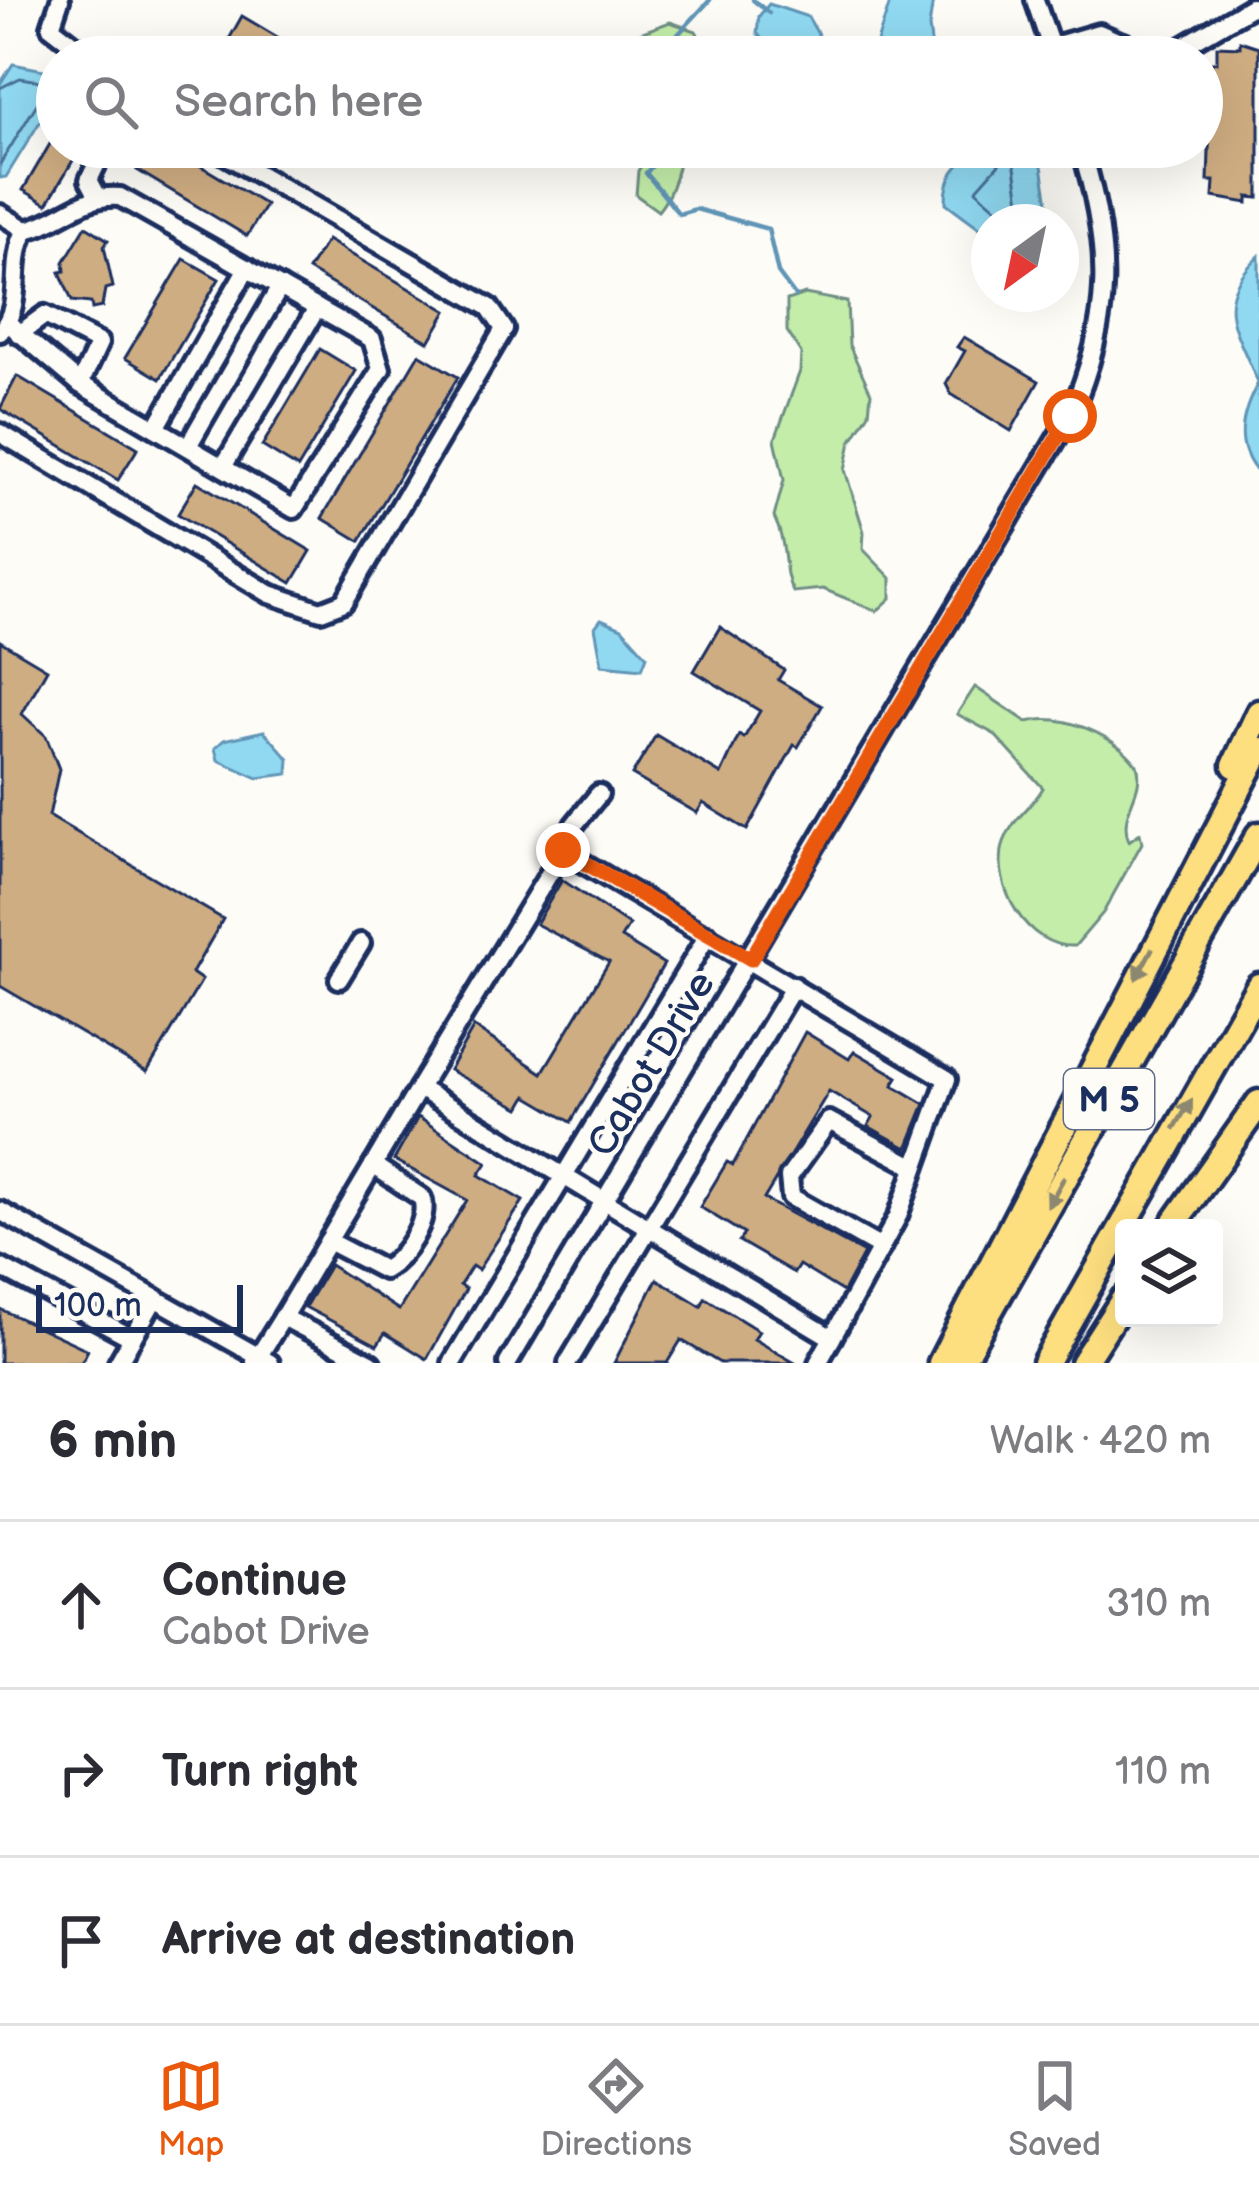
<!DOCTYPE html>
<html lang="en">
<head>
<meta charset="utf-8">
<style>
	:root { --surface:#fff; --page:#f7f7f7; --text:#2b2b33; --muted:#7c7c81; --line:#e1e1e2; --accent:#ea580c }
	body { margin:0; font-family:"Balsamiq Sans",sans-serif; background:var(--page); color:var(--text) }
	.controls { position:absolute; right:36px; bottom:36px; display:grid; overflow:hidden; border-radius:12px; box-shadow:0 12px 48px #0002 }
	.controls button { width:108px; height:108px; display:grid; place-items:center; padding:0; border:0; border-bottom:3px solid var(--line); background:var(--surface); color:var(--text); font:60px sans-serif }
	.compass { position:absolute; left:971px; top:204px; width:108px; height:108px; border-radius:50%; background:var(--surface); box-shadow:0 12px 48px #0002; rotate:213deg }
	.scale { position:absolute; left:36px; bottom:30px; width:207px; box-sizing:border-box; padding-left:12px; border:6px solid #1b2f5e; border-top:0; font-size:33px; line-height:42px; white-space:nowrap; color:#1b2f5e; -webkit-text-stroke:9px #fdfcf7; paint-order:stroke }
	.stop { position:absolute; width:36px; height:36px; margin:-27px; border:9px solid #ea580c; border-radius:50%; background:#fff }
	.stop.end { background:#ea580c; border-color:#fff; box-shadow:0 3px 12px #0008 }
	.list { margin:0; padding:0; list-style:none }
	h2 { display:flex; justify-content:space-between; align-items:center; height:156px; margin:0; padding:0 48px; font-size:51px }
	h2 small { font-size:39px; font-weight:400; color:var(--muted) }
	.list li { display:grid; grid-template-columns:78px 1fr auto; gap:36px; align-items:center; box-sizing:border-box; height:168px; padding:0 48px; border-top:3px solid var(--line) }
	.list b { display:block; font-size:45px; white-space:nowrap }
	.list p { margin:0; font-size:39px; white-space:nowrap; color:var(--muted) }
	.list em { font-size:39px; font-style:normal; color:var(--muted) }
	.icon { flex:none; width:66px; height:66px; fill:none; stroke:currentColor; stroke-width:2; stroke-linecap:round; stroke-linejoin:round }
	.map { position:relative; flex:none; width:1259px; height:1363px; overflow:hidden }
	.search { position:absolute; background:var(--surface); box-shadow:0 12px 48px #0002; left:36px; right:36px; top:36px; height:132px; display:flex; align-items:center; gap:30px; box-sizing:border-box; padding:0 42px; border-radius:66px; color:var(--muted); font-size:45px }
	.sheet { height:660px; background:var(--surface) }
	nav { display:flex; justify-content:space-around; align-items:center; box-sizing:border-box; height:168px; border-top:3px solid var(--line); background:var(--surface); font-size:33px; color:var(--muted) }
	nav a { display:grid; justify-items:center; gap:6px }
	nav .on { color:var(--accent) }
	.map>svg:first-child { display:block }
	.green { fill:#c3eda9; stroke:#6f8e84; stroke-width:3 }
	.water { fill:#90d9f1; stroke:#6195b6; stroke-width:3 }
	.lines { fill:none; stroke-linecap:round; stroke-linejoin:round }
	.shore { stroke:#4a7399; stroke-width:3 }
	.stream { stroke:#6195b6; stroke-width:4.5 }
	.building { fill:#cfad82; stroke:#1b2f5e; stroke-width:3 }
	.minor-casing { stroke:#1b2f5e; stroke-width:26 }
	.highway-casing { stroke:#1b2f5e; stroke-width:33 }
	.minor { stroke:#fdfcf7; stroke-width:16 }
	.highway { stroke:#fedf80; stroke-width:24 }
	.oneway { fill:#8c876f }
	.route { stroke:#ea580c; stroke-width:15 }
	.labels { text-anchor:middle; stroke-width:9; stroke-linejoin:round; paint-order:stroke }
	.shield { fill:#fdfcf7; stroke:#5f6c8c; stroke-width:3 }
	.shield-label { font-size:36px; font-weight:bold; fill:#1b2f5e }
	.street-label { font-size:39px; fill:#1b2f5e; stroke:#fdfcf7 }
</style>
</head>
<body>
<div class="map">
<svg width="1259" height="1363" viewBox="0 0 1259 1363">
	<rect width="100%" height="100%" fill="#fdfcf7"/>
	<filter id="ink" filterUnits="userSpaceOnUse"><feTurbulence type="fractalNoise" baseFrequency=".00833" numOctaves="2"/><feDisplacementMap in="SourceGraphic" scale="24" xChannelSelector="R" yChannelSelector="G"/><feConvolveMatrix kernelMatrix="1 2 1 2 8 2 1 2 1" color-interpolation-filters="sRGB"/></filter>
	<g filter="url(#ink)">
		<g class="green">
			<polygon points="670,22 696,31 703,44 693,57 617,57 637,34"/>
			<path d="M 652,147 L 684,147 C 676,171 674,192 658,211 L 636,195 L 638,171 Z"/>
			<path d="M 805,294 L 847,302 L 849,345 L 871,393 L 869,413 L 851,442 L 845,470 L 864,532 L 863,549 L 891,578 L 891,598 L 877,611 L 823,589 L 793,592 C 782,572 788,545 774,517 L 784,480 L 775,439 L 800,371 L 801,353 L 787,331 L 787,300 Z"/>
			<path d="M 975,687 L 1027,722 C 1063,712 1116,736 1137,765 C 1146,793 1117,812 1129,841 L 1140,833 L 1142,843 L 1103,913 L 1075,946 C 1028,949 990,886 1004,842 C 1013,817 1031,809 1043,788 L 994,734 L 957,714 Z"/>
		</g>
		<g class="water">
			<polygon points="891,0 933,0 929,27 933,57 862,57 877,42"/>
			<polygon points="769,4 808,17 822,41 817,57 773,52 757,33 759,16"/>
			<polygon points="13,64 49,71 57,94 6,177 0,178 0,84"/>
			<path d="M 1039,147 L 1051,222 L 989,222 L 989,235 L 946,203 C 945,147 996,147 1039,147 Z"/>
			<path d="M 1259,256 L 1259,474 C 1233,445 1241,414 1258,383 C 1236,328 1210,303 1259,256 Z"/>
			<polygon points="601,619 622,628 647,656 642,669 602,665 595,627"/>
			<polygon points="264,731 289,759 288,774 258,778 218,760 215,748 224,740"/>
		</g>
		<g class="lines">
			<g class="shore">
				<polyline points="0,88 20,78 40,81 46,89 0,164"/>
				<polyline points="1012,222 976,190 1007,155 1014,160 1023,222"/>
			</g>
			<g class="stream">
				<polyline points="753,0 769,13"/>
				<polyline points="657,57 710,0"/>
				<polyline points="669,147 646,173 679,214 696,209 768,229 778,273 795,296"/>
			</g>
		</g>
		<g class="building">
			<polygon points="242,16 311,57 219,57"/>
			<polygon points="1240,41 1259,47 1259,198 1248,197 1248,203 1213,197 1214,181 1208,181 1212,62 1217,62 1217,46 1240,47"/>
			<polygon points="57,132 57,147 81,147 47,204 23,190"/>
			<polygon points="151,147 169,147 266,205 247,236 137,170"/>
			<polygon points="86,226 108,240 104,246 113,287 105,289 102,307 92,309 91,303 72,301 60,272 65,271 64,262"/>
			<polygon points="327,240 447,311 429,342 308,270"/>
			<polygon points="184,259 219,279 160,379 125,358"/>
			<polygon points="964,337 1039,381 1011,431 951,394 946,384 965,351 957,347"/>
			<polygon points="320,349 356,371 298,468 262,446"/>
			<polygon points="419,354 458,377 360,541 322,518"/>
			<polygon points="17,376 138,448 118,480 0,409"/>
			<polygon points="197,482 311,551 292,583 178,514"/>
			<polygon points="720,627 784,670 778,680 822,706 798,747 794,745 747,830 703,803 697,813 632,775 656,735 721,774 739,735 744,738 760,711 694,671"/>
			<polygon points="0,641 47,669 22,714 46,736 59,769 49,816 223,919 192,973 202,980 147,1072 0,986"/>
			<polygon points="562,880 629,925 621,938 664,964 571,1122 527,1096 520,1108 449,1070 474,1027 542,1073 609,962 536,924"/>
			<polygon points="805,1032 849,1059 854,1051 898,1077 893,1085 925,1104 907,1148 868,1126 873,1117 829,1091 764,1199 864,1253 843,1292 799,1265 794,1273 739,1241 744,1234 700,1207 727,1162 733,1165"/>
			<polygon points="418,1117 487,1163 479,1175 523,1201 478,1270 472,1266 460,1285 466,1289 427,1359 385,1333 377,1345 305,1307 330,1265 399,1310 467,1200 394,1160"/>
			<polygon points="657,1279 701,1306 705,1298 759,1331 754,1339 795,1363 720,1363 681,1340 667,1363 614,1363"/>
			<polygon points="0,1309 88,1350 81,1363 0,1363"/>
		</g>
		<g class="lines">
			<defs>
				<g id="minor">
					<polyline points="60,0 51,27 90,57"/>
					<polyline points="1035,0 1054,56"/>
					<polyline points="1051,47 1099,33 1140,51 1172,53 1251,7"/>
					<polyline points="1087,57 1124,43"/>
					<polyline points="97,195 89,180 105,147"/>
					<path d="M 0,214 L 26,230 C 61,222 84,193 120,197 L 372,339 L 381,369 L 294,509 L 80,384 L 8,323"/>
					<path d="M 0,332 C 26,302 7,263 26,230"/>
					<polyline points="19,334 45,315 99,343 80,384"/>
					<polyline points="156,428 247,268"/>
					<polyline points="0,433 270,594 321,611 344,602 504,329 489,307 212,147"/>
					<polyline points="188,446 280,287"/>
					<polyline points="223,467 317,308"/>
					<polyline points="563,851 574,825 599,794"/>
					<polyline points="339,979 361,943"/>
					<polyline points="794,986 649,1228 832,1338 818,1363"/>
					<polyline points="0,1211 270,1363"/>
					<path d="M 328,1241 L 384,1270 C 404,1258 430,1221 422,1198 L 373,1165"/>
					<polyline points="881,1248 791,1197 789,1177 829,1121 915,1167"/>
					<polyline points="0,1267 132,1338"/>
					<polyline points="255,1362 283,1317"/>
					<polyline points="118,1363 155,1298"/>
					<polyline points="371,1363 283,1317 419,1088"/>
					<polyline points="452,1363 708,935"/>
					<path d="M 508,1363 L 1070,416 C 1113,317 1112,249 1081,147"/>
					<polyline points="568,1363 649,1228 419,1088 563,851 947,1079 898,1216 832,1338"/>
				</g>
				<g id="highway">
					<polyline points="1235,765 1259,713"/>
					<polyline points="1171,1228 1259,1103"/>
					<polyline points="941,1363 1259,750"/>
					<polyline points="960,1363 1259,835"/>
					<polyline points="1045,1363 1259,986"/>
					<polyline points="1083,1363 1124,1299"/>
				</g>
			</defs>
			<use href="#minor" class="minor-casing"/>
			<use href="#highway" class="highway-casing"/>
			<use href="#minor" class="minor"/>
			<use href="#highway" class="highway"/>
		</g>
		<defs><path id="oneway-solid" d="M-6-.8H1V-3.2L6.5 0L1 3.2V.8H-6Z" transform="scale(3)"/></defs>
		<g class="oneway">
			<use href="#oneway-solid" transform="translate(1144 964) rotate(118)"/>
			<use href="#oneway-solid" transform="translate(1183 1114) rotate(-59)"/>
			<use href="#oneway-solid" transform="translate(1056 1192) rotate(119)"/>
		</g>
	</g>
	<g class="lines" filter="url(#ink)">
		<polyline class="route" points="563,850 751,959 1070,416"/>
	</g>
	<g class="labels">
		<rect class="shield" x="1064" y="1069" width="90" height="60" rx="9"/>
		<g class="shield-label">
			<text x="1109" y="1112">M 5</text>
		</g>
		<g class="street-label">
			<text transform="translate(650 1063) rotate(-59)" y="14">Cabot Drive</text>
		</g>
	</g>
</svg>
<div class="controls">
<button><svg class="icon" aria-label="layers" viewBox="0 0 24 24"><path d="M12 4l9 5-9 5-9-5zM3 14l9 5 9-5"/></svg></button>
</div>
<svg class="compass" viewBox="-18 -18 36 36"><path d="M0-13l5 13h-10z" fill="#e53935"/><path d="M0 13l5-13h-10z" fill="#7c7c81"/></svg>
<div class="scale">100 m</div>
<div class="stop" style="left:1070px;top:416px"></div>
<div class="stop end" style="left:563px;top:850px"></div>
<div class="search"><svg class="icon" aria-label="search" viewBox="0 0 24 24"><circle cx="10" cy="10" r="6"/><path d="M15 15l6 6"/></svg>Search here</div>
</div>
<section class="sheet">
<h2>6 min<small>Walk · 420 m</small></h2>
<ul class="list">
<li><svg class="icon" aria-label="ahead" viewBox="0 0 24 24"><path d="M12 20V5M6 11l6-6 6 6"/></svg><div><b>Continue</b><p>Cabot Drive</p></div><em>310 m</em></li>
<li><svg class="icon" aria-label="right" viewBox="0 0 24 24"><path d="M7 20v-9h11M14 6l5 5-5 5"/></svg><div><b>Turn right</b></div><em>110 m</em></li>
<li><svg class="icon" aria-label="arrive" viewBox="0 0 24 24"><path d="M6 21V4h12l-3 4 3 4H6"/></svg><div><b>Arrive at destination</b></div></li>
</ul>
</section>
<nav>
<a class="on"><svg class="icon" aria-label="map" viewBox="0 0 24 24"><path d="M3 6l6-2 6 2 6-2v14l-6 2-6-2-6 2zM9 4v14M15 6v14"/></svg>Map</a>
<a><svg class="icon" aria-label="directions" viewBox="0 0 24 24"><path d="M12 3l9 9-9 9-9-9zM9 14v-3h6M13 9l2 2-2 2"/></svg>Directions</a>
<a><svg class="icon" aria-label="saved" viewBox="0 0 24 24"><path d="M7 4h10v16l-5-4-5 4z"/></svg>Saved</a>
</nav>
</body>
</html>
